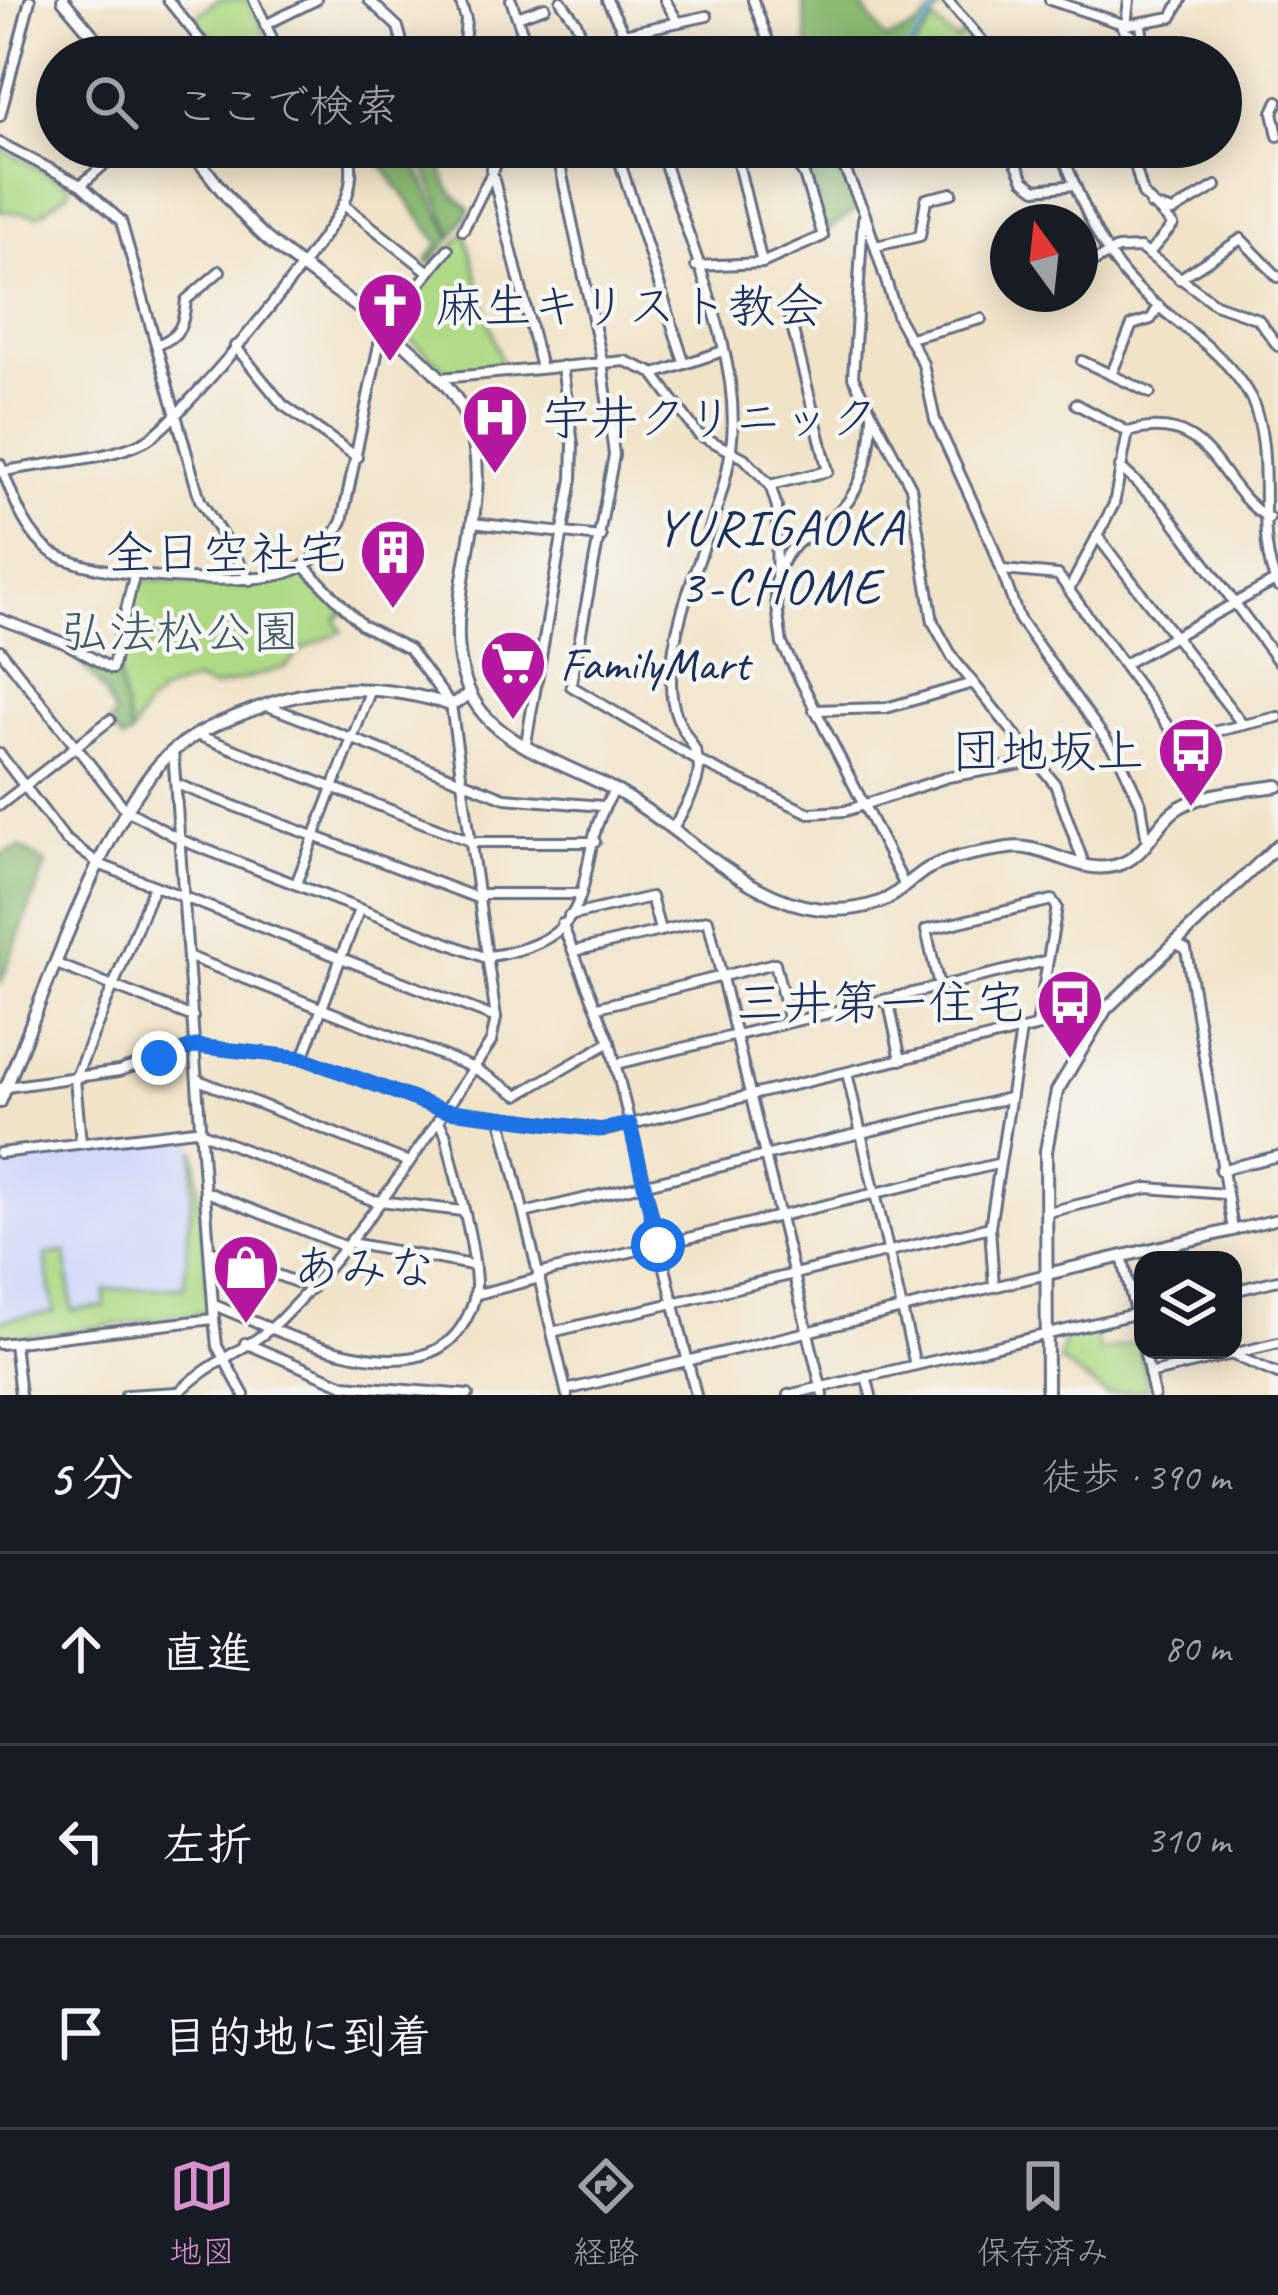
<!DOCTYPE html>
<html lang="ja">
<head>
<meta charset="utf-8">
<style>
	:root { --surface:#171b24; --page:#20242c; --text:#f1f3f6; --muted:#9ea1a6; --line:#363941; --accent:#d690ce }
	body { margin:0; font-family:Caveat,"Klee One",sans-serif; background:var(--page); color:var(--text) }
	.controls { position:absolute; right:36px; bottom:36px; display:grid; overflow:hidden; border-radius:24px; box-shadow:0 6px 30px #0003 }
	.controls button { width:108px; height:108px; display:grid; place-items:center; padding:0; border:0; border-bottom:3px solid var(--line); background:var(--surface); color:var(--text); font:60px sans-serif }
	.compass { position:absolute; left:990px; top:204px; width:108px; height:108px; border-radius:50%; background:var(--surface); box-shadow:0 6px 30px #0003; rotate:345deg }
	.stop { position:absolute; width:36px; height:36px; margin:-27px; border:9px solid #1a73e8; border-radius:50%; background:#fff }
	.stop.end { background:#1a73e8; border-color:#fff; box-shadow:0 3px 12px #0008 }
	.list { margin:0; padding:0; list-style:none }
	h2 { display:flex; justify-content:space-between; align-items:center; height:156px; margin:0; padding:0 48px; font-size:51px }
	h2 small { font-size:39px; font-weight:400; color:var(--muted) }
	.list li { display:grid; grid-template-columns:78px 1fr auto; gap:36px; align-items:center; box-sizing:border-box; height:192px; padding:0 48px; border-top:3px solid var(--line) }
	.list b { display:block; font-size:45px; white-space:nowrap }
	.list em { font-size:39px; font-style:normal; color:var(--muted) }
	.icon { flex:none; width:66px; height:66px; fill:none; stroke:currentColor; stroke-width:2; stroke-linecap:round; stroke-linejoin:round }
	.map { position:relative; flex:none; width:1278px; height:1395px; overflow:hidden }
	.search { position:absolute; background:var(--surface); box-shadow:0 6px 30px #0003; left:36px; right:36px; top:36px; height:132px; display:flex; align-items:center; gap:30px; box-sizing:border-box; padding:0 42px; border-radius:66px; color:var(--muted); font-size:45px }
	.sheet { height:732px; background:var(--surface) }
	nav { display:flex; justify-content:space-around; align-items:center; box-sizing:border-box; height:168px; border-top:3px solid var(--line); background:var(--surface); font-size:33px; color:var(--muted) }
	nav a { display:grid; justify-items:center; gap:6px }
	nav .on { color:var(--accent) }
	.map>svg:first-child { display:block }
	.built { fill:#d3d9f9 }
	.green { fill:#afda85; stroke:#658472; stroke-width:3 }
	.forest { fill:#8bba72; stroke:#537468; stroke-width:3 }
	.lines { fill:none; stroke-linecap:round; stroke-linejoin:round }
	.stream { stroke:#75b8eb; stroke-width:3 }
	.minor-casing { stroke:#666e83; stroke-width:14 }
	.tertiary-casing { stroke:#666e83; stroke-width:16 }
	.minor { stroke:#fff; stroke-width:8 }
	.tertiary { stroke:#fff; stroke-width:10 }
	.route { stroke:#1a73e8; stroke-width:15 }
	.labels { text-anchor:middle; stroke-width:9; stroke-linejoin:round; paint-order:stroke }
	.poi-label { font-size:48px; fill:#1b2f5e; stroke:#f6f6f2; text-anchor:start }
	.park-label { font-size:48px; fill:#405a68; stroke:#f6f6f2 }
	.neighbourhood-label { font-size:51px; letter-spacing:3px; fill:#1b2f5e; stroke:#f6f6f2 }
</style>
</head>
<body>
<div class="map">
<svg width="1278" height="1395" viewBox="0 0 1278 1395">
	<rect width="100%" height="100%" fill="#f6f6f2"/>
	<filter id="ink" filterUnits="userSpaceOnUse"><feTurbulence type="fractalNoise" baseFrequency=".00833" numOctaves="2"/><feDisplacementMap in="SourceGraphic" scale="24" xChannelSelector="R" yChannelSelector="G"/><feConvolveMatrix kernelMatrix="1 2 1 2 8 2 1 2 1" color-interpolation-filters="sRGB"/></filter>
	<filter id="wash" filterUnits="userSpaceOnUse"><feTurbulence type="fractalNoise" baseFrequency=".004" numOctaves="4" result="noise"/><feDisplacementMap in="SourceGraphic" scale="48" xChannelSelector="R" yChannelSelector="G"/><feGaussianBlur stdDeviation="2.7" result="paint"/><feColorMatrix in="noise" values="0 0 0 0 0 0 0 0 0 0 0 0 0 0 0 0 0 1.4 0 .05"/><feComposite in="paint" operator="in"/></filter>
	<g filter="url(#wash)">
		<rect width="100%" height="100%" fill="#f1e3c8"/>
		<polygon class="built" points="194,1136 209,1312 0,1340 0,1159"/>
		<g class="green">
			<path d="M 217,0 L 250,0 L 275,57 C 230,57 224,53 194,18 Z"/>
			<polygon points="934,21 956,41 967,32 971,56 907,57"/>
			<polygon points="0,148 70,186 70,191 39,215 0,211"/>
			<polygon points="465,232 502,367 449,372 391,323"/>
			<polygon points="307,574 344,613 336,619 342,631 303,649 286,667 213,688 194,681 166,690 146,707 131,735 118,673 137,580 258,585"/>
			<polygon points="195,1149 209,1312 0,1340 0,1320 54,1312 45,1255 66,1252 72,1310 105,1306 105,1290 184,1287"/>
			<polygon points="1094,1329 1100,1352 1138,1342 1148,1389 1107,1395 1060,1361 1065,1336"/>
		</g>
		<g class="forest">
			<polygon points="803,0 858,0 886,40 917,27 944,3 905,57 809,57"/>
			<polygon points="368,147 413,147 417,167 451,238 430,264 426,261 439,243"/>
			<path d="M 416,147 L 444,147 C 439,176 446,191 470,209 L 453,236 Z"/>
			<polygon points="788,147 830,147 857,209 825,232 808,174"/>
			<path d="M 53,642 L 111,675 L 118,673 L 131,735 L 123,741 L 109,724 L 115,717 C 104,686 82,658 53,642 Z"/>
			<polygon points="21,847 46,864 0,985 0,855"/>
		</g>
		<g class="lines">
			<polyline class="stream" points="903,57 944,0"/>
		</g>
	</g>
	<g filter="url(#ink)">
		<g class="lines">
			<defs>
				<g id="minor">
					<polyline points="168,0 214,57"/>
					<polyline points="254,0 281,57"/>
					<polyline points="369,0 398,27 406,57"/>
					<polyline points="460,0 466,19 463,57"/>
					<polyline points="511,0 531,57"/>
					<polyline points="607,0 636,57"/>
					<polyline points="665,0 678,22"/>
					<polyline points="753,0 774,57"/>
					<polyline points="947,0 996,57"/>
					<polyline points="1050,0 1126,25 1172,17 1181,0"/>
					<polyline points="561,1 576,22 590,57"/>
					<polyline points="517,17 545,7"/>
					<polyline points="265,25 316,0"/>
					<polyline points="1122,25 1125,32 1144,41"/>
					<polyline points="1126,25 1129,0"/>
					<polyline points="1141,26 1146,57"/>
					<polyline points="628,33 707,16"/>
					<polyline points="1278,101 1273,112 1278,136"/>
					<polyline points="0,116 30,0"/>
					<polyline points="0,143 81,185 121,221 200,500 250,580"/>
					<polyline points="556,147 602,361 614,455 571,686 700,762 809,813 845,811 948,777 1039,761"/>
					<polyline points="615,147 684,362"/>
					<path d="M 660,147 C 685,238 744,355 731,448 C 721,526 673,600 671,678 C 669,756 734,736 672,829"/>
					<polyline points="734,147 762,263"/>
					<polyline points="835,147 864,212 898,318 923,364 935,420 992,544 1019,619 1120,759 1141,804 1147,842"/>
					<polyline points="1009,147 1024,180 1036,189 1075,185"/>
					<path d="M 1059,147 C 1079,193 1097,248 1133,284 C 1172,323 1224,348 1251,398 C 1278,458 1252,531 1278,587"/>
					<polyline points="1130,147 1143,194 1173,225 1150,252"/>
					<polyline points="686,148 690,147"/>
					<polyline points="491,168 541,368"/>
					<polyline points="81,185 124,147"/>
					<polyline points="344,205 429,272"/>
					<polyline points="1151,205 1172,212 1216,186"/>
					<polyline points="863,219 853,377 911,487 933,622 953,658 1055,784 1084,864"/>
					<polyline points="463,230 505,147"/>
					<polyline points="876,246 920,236 926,199 952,193"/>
					<polyline points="696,266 762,263 823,236 804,175 784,147"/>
					<polyline points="1080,269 1117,249 1140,248 1215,304 1258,319 1278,346"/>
					<polyline points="1179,279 1241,239 1278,277"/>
					<polyline points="910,338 981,319"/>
					<path d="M 158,344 C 181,337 184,322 186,300 L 220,271"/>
					<polyline points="235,346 283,405 357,457"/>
					<polyline points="1082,361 1150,393"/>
					<polyline points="655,374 723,351"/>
					<polyline points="1111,375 1132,325 1151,319 1159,306"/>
					<polyline points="441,378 625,361 653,373 698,434 744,458 770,485 777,507 776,599 782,644 905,886"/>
					<polyline points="1076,404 1128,432"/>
					<path d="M 0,464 C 13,495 23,531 51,552 C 89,578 246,588 290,572 C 315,563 330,544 342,521 L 382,330 L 448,249"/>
					<polyline points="1120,467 1163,507 1278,661"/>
					<path d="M 1,472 C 46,462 105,461 145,441 C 180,423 329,240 345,201 C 353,183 352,166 349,147"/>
					<polyline points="770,485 828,471 790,318"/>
					<polyline points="472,523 601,537"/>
					<polyline points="1097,536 1243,725"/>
					<path d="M 779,570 C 788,544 810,535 831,519 C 862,495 871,454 872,417"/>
					<polyline points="1002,570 1058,575 1178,740 1205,799"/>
					<path d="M 1070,588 L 1114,504 L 1128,432 C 1214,408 1217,490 1269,518"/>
					<polyline points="0,619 67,644 112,669 135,572"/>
					<polyline points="0,650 125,809 181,840 489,959"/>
					<polyline points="1126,663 1275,581"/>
					<polyline points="268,706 505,798 602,806"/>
					<polyline points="814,710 886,708 973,683"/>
					<polyline points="197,735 473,842 595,842"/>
					<polyline points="1178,740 1278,717"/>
					<polyline points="526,743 572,479 573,445 562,366"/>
					<polyline points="173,751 214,1319 217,1346 244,1395"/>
					<polyline points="0,754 65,839 101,865 496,1018"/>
					<polyline points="176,784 480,899"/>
					<polyline points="0,805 110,720"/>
					<polyline points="296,884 371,689"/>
					<polyline points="479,894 580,894"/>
					<polyline points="569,916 651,897 660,930"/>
					<polyline points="562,924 610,1042 696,1395"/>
					<polyline points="1174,943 1186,949 1233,1230 1278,1219"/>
					<polyline points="574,951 708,920 823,1395"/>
					<path d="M 489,956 C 618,938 565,859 615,790"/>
					<polyline points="190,957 474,1068 518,1095 610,1042"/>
					<polyline points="59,965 193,1017"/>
					<polyline points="939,986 926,930 1052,900 1057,907 1037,1026"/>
					<polyline points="888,999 901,1060"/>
					<polyline points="598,1007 775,963 789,1022"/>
					<polyline points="303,1058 359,910"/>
					<polyline points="616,1064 1046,961"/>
					<polyline points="847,1073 915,1365"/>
					<polyline points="198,1080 406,1161"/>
					<polyline points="0,1088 119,1071 196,1046 303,1058 443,1110 606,1130 1085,1015 1096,1022"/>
					<polyline points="501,1118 567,1395"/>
					<polyline points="81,1143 75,1079 154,886"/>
					<polyline points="0,1153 195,1130 372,1200 462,1211"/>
					<polyline points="1220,1170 1278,1156"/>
					<polyline points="207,1192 346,1247"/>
					<polyline points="1048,1212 1148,1188 1225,1194"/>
					<polyline points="524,1213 1009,1098"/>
					<polyline points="350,1243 472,1265"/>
					<polyline points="212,1251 312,1288"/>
					<polyline points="1122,1256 1143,1346"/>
					<polyline points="538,1274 997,1164"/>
					<polyline points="994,1287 990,1227 1021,1031"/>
					<polyline points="1233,1291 1278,1280"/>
					<polyline points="474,1295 540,1278"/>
					<path d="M 214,1305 C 275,1330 406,1395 457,1333 C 468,1319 477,1299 476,1281 C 473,1233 456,1182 446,1135 L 438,1120"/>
					<polyline points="552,1332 990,1227"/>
					<polyline points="14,1343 20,1395"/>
					<polyline points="245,1343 344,1385 468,1395"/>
					<polyline points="0,1344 213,1319"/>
					<polyline points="1144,1350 1154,1395"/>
					<polyline points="1233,1355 1278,1374"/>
					<polyline points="1149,1374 1278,1343"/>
					<polyline points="866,1376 871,1395"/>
					<polyline points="566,1390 1047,1274"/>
					<polyline points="126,1395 178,1392"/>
					<path d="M 177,1395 C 206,1362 250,1350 280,1320 C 362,1238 427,1138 491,1042 L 496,1018 L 451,705 L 409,649 L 362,625 L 304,566"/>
					<polyline points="788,1395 1143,1312"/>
				</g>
				<g id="tertiary">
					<polyline points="63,0 111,57"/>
					<path d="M 188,147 C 212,177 236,211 265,237 C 318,284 431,348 462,409 C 508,498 428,607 471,695 C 495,746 574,766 620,793 C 698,838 776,937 877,903 C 897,897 911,878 929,868 C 952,856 983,852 1008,848 C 1047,842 1082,880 1123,863 C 1146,853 1154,828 1173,812 C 1199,791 1246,791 1278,786"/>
					<path d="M 0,1102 C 37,1016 106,805 173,751 C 199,729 232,718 263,706 C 328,683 387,685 451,705 L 470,694"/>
					<polyline points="1047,1274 1233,1230"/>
					<polyline points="1047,1395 1046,1151 1057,1091 1106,1009 1278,845"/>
				</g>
			</defs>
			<use href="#minor" class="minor-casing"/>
			<use href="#tertiary" class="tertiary-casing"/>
			<use href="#minor" class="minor"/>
			<use href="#tertiary" class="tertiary"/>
		</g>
	</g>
	<g class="lines" filter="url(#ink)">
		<polyline class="route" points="159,1058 196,1046 303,1058 443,1110 599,1130 630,1124 658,1245"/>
	</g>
	<defs>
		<symbol id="church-pin" viewBox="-11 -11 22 30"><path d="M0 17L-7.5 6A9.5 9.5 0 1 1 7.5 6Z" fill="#b5179e" stroke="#f6f6f2"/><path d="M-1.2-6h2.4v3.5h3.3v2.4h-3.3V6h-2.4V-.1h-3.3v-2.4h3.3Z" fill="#fff"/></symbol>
		<symbol id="hospital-pin" viewBox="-11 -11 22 30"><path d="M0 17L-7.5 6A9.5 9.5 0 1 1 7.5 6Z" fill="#b5179e" stroke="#f6f6f2"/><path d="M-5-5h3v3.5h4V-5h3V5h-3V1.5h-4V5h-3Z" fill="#fff"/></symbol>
		<symbol id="building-pin" viewBox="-11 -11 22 30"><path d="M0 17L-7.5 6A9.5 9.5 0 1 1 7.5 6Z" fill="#b5179e" stroke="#f6f6f2"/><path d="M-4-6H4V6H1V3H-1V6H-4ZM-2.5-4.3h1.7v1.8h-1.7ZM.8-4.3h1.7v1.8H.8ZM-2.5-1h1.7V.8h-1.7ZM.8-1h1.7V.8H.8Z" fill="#fff"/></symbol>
		<symbol id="supermarket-pin" viewBox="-11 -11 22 30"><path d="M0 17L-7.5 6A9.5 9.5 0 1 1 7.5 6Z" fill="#b5179e" stroke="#f6f6f2"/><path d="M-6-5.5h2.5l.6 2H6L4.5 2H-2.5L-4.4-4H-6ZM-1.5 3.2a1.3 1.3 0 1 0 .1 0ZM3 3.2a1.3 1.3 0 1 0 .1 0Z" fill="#fff"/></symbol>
		<symbol id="bus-pin" viewBox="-11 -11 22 30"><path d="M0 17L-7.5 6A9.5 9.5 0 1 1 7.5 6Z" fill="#b5179e" stroke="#f6f6f2"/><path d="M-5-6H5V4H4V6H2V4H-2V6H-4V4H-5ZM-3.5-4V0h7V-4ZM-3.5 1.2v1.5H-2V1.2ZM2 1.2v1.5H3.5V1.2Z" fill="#fff"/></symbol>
		<symbol id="shop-pin" viewBox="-11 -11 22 30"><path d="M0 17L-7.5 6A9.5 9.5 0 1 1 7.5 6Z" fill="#b5179e" stroke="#f6f6f2"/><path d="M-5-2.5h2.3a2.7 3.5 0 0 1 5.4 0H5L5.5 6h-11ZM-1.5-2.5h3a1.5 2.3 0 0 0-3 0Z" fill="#fff"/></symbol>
	</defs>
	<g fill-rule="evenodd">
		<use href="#church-pin" x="352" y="267" width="76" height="104"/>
		<use href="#hospital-pin" x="457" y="379" width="76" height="104"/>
		<use href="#building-pin" x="355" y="514" width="76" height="104"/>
		<use href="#supermarket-pin" x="475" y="625" width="76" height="104"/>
		<use href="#bus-pin" x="1153" y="712" width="76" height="104"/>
		<use href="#bus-pin" x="1032" y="964" width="76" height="104"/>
		<use href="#shop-pin" x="208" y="1229" width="76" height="104"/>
	</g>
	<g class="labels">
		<g class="poi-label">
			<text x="436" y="322">麻生キリスト教会</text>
			<text x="542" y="434">宇井クリニック</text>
			<text x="346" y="569" text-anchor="end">全日空社宅</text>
			<text x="560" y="680">FamilyMart</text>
			<text x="1144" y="767" text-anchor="end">団地坂上</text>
			<text x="1024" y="1019" text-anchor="end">三井第一住宅</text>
			<text x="292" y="1284">あみな</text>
		</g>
		<g class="park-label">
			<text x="180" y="648">弘法松公園</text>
		</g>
		<g class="neighbourhood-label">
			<text x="781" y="544">YURIGAOKA<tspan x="781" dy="59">3-CHOME</tspan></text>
		</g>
	</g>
</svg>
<div class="controls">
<button><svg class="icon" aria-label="layers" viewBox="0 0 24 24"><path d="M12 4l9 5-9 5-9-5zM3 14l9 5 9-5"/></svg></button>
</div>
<svg class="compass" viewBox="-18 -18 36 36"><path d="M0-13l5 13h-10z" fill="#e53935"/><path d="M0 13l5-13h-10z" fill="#9ea1a6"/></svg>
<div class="stop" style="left:658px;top:1245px"></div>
<div class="stop end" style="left:159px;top:1058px"></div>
<div class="search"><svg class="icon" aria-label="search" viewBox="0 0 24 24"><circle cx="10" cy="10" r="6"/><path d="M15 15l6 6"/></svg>ここで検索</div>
</div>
<section class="sheet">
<h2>5 分<small>徒歩 · 390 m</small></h2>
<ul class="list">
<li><svg class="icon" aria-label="ahead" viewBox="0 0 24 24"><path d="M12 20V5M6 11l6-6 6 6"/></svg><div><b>直進</b></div><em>80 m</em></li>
<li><svg class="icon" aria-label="left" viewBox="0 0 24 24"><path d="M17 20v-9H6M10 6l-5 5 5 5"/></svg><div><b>左折</b></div><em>310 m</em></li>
<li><svg class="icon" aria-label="arrive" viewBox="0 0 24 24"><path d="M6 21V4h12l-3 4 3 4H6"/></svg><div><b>目的地に到着</b></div></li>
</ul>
</section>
<nav>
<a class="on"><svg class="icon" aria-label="map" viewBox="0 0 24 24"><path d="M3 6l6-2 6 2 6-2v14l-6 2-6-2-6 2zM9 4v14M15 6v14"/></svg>地図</a>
<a><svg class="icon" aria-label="directions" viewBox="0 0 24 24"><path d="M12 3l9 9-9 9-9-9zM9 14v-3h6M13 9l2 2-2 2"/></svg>経路</a>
<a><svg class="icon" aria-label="saved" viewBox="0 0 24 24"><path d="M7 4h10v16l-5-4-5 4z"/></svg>保存済み</a>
</nav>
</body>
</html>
